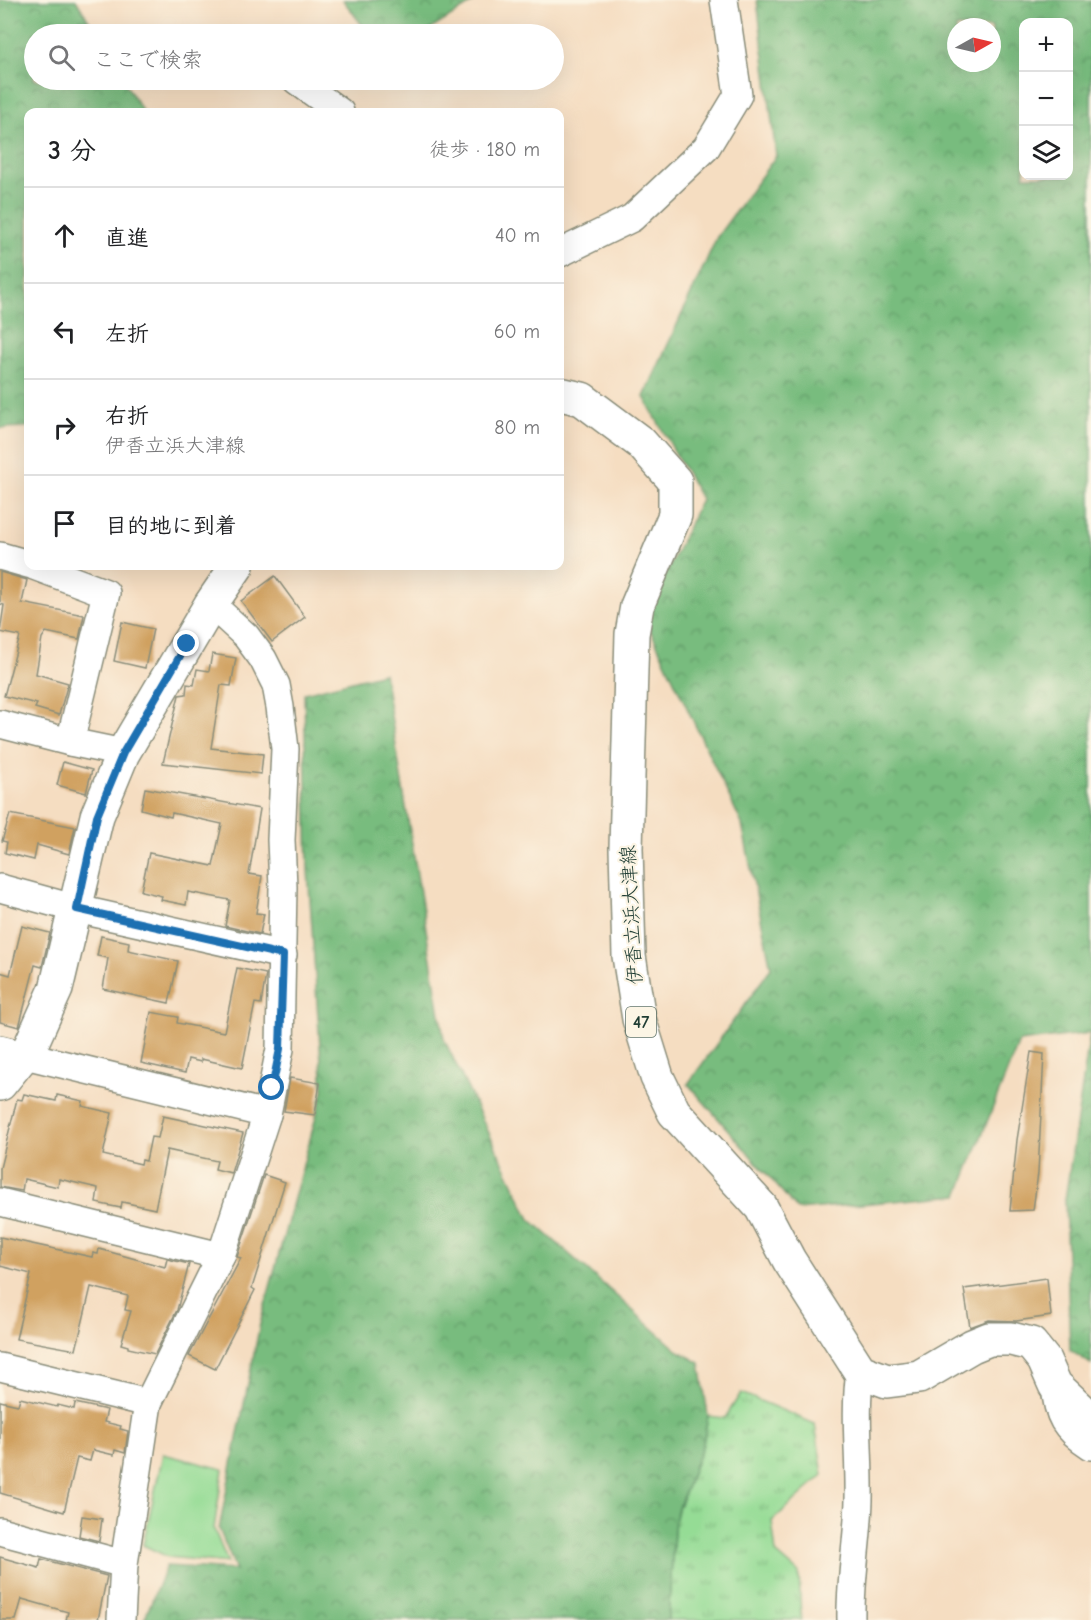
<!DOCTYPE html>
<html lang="ja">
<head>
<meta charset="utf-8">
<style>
	:root { --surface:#fff; --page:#f6f6f6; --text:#202124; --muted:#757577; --line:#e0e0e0 }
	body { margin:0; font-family:"Comic Neue","Klee One",sans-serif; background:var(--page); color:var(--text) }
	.controls { position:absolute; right:18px; top:18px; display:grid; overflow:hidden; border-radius:12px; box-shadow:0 6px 24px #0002 }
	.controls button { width:54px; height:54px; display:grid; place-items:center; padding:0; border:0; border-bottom:2px solid var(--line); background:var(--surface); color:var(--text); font:30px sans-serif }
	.compass { position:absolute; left:947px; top:18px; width:54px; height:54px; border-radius:50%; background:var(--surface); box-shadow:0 6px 24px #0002; rotate:82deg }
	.stop { position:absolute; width:18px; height:18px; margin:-14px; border:4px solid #1f6fb2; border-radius:50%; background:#fff }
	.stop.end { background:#1f6fb2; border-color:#fff; box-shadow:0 2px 6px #0008 }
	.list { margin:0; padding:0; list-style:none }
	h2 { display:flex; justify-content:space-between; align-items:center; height:78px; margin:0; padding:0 24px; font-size:26px }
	h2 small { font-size:20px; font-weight:400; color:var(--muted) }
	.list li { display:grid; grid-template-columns:39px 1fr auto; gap:18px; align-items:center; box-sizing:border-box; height:96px; padding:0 24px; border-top:2px solid var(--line) }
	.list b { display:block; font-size:22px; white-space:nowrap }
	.list p { margin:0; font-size:20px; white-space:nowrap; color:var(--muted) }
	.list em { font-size:20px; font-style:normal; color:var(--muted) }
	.icon { flex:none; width:33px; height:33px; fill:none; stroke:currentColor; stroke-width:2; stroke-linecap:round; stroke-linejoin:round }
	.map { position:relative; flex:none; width:1091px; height:1620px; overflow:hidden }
	.search { position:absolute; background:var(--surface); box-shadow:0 6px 24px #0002; left:24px; top:24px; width:540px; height:66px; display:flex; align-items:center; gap:15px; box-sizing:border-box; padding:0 21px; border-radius:33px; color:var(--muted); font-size:22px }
	.panel { position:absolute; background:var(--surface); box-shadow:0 6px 24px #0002; left:24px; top:108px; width:540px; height:462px; border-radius:12px }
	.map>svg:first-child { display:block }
	.grass { fill:url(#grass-tufts); stroke:#5a8c64; stroke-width:1.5 }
	.forest { fill:url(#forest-crowns); stroke:#4c7c59; stroke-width:1.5; fill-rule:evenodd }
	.park { fill:#95dc95; stroke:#5a8c64; stroke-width:1.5 }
	.building { fill:#d0a161 }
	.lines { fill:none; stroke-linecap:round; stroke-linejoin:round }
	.minor-casing { stroke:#8a8d7a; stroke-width:30 }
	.major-casing { stroke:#8a8d7a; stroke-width:36 }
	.minor { stroke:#fff; stroke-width:27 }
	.major { stroke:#fff; stroke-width:33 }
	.route { stroke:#1f6fb2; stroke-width:8 }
	.labels { text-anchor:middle; stroke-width:4.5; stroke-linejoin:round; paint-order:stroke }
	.shield { fill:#fcf5e5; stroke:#617469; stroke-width:1.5 }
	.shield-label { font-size:18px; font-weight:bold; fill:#1f3d34 }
	.street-label { font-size:20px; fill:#1f3d34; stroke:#fcf5e5 }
</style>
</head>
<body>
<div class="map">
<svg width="1091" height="1620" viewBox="0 0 1091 1620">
	<defs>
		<pattern id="grass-tufts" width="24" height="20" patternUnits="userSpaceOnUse" patternTransform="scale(1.5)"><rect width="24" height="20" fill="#95dc95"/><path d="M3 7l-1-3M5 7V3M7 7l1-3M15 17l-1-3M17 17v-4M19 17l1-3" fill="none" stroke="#79b47a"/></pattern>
		<pattern id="forest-crowns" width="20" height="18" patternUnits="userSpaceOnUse" patternTransform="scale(1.5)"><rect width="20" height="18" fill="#78bc7e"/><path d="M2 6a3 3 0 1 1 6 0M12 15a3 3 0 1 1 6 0" fill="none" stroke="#629a68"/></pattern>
	</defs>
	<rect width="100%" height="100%" fill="#fcf5e5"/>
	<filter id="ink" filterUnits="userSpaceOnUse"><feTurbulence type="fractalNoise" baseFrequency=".0167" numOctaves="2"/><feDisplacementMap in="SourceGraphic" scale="12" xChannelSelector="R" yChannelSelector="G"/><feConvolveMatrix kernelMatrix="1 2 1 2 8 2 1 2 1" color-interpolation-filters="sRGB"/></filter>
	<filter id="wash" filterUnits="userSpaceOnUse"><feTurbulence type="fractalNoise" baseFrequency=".008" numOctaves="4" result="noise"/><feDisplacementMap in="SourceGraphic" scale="24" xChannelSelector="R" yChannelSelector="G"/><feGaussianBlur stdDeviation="1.35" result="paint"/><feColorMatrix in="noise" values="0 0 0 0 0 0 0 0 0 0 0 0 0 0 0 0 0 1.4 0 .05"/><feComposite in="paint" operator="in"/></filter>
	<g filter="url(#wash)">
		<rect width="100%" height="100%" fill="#f5ddc1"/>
		<polygon class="grass" points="741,1393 815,1424 823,1475 772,1521 776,1553 799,1573 801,1620 668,1620 675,1517 703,1444 708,1416 725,1418"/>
		<g class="forest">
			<polygon points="0,0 76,0 97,34 34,34 34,80 123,80 143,112 28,112 28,427 0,428"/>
			<polygon points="343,0 477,0 423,34 369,34"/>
			<path d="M 757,0 L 1091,0 L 1091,1364 L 1070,1350 L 1065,1200 L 1090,1033 L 1019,1042 L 958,1195 L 798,1210 L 688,1084 L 771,968 L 742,824 L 645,619 L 701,499 L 644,397 L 717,237 L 776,156 ZM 1024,22 L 1068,22 L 1068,176 L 1024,176 ZM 956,27 L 992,27 L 992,63 L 956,63 Z"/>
			<polygon points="384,673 444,1039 530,1219 677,1350 700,1363 708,1416 703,1444 675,1517 668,1620 144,1620 166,1566 236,1570 219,1529 260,1324 323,1091 308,870 304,693"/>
		</g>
		<polygon class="park" points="163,1454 223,1469 214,1529 228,1563 168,1557 143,1545"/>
		<g id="blocks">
			<g class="building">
				<polygon points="0,572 27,580 22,603 84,615 79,639 46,632 42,638 36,674 68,683 59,715 35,708 37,704 4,696 20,636 0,632 4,605 0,604"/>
				<polygon points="275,576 305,617 272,642 241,601"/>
				<polygon points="122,622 153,629 145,668 114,661"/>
				<polygon points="212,654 236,658 231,686 221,685 211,748 263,754 261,774 163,763 179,695 186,694 187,684 194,685 197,669 209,671"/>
				<polygon points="63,762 92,770 86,793 57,785"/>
				<polygon points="145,788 260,809 249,874 262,876 256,913 264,914 260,934 225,926 230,900 188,892 186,905 161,900 162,896 141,891 149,853 213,866 222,824 172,813 171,817 141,809"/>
				<polygon points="10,814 75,827 69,854 37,845 34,860 5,853 7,842 2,841"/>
				<polygon points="22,926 50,933 42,967 35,965 19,1027 0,1022 0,972 10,975"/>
				<polygon points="101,936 129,942 128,950 178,961 169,1003 103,989 108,958 97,956"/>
				<polygon points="237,968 266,974 261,1004 255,1003 242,1068 201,1059 201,1062 188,1059 185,1073 141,1063 151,1012 178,1017 177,1023 224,1032"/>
				<polygon points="1031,1052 1044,1054 1038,1173 1033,1210 1010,1211 1017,1140"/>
				<polygon points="290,1078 320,1083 315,1115 284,1111"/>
				<polygon points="24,1094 56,1101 57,1095 83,1101 82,1106 112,1113 103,1155 141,1164 142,1160 146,1161 151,1137 158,1138 163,1116 243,1133 231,1173 215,1169 217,1161 167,1150 155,1209 122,1202 121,1208 96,1203 98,1188 59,1179 58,1187 24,1179 22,1191 0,1187 0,1168 17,1099 22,1100"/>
				<polygon points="264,1175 285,1182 252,1288 255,1290 215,1369 189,1356 241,1258 237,1257"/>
				<polygon points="0,1237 92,1257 93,1253 98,1254 99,1249 165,1267 167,1259 189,1264 177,1310 155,1354 128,1348 128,1346 121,1344 131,1311 125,1310 128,1296 91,1287 76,1350 16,1339 31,1274 0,1266"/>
				<polygon points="1047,1278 1051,1316 1016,1321 989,1320 970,1327 964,1289"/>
				<polygon points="20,1398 57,1407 58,1405 74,1409 75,1403 107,1410 104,1422 121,1426 120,1429 128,1431 125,1453 115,1450 114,1455 93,1450 90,1461 77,1458 64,1512 0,1493 0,1401 18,1405"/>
				<polygon points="82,1516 102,1519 99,1541 79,1536"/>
				<polygon points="0,1557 39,1568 41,1559 107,1576 98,1620 66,1620 68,1612 22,1599 16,1620 0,1620"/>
			</g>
		</g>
	</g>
	<g filter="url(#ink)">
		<use href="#blocks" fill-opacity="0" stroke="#8a8d7a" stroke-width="1.5"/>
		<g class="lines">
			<defs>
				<g id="minor">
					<polyline points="296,80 340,112"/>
					<polyline points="560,253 632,218 706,148 738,95 724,0"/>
					<polyline points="0,556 28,564"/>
					<polyline points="34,566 106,593 70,742 123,753"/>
					<polyline points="0,724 70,742"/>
					<polyline points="0,888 77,909 283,955"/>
					<polyline points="0,1049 267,1114"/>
					<polyline points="0,1202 221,1256"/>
					<polyline points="0,1367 148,1403"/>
					<path d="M 1055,1385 C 1057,1416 1065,1429 1091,1446"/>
					<polyline points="0,1531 124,1564"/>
					<polyline points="121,1620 124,1564 148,1403 221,1256 267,1114 280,1049 283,887 281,840 285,749 280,707 276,685 263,659 246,636 211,604"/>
					<path d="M 851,1620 C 850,1580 858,1540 859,1500 C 860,1457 854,1414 860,1371"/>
				</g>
				<g id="major">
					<polyline points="560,394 582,399 641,443 675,481 675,515 637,606 632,634 626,848 629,956 639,1019 657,1077 674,1112 761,1207 789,1260 860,1371 887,1381 919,1377 972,1346 989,1339 1011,1339 1031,1344 1044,1360 1055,1385 1091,1419"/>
					<polyline points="0,1084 30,1047 56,989 97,816 123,753 211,604 237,566"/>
				</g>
			</defs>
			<use href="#minor" class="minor-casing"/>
			<use href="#major" class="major-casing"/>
			<use href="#minor" class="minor"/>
			<use href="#major" class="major"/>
		</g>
	</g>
	<g class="lines" filter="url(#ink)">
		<polyline class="route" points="187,644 123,753 97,816 77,909 283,955 280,1049 272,1088"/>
	</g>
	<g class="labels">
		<rect class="shield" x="626" y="1007" width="30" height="30" rx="4.5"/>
		<g class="shield-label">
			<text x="641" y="1028">47</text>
		</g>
		<g class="street-label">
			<text transform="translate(631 915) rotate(-93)" y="7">伊香立浜大津線</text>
		</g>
	</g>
</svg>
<div class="controls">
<button>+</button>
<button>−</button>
<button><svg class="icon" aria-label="layers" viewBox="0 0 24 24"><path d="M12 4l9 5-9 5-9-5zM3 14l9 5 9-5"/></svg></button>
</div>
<svg class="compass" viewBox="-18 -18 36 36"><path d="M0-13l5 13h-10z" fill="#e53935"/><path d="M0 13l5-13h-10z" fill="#757577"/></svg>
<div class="stop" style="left:272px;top:1088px"></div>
<div class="stop end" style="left:187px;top:644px"></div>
<div class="search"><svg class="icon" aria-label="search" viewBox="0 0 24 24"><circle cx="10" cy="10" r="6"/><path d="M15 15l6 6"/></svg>ここで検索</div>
<section class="panel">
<h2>3 分<small>徒歩 · 180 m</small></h2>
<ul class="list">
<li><svg class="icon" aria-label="ahead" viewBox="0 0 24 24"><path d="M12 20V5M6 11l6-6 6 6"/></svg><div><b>直進</b></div><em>40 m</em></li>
<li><svg class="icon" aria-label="left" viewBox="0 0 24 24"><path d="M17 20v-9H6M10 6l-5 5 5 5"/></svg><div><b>左折</b></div><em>60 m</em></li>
<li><svg class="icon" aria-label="right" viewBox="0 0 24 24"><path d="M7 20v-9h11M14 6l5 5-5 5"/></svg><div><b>右折</b><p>伊香立浜大津線</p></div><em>80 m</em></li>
<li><svg class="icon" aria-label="arrive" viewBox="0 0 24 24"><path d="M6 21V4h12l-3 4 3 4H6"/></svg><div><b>目的地に到着</b></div></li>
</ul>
</section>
</div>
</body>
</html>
